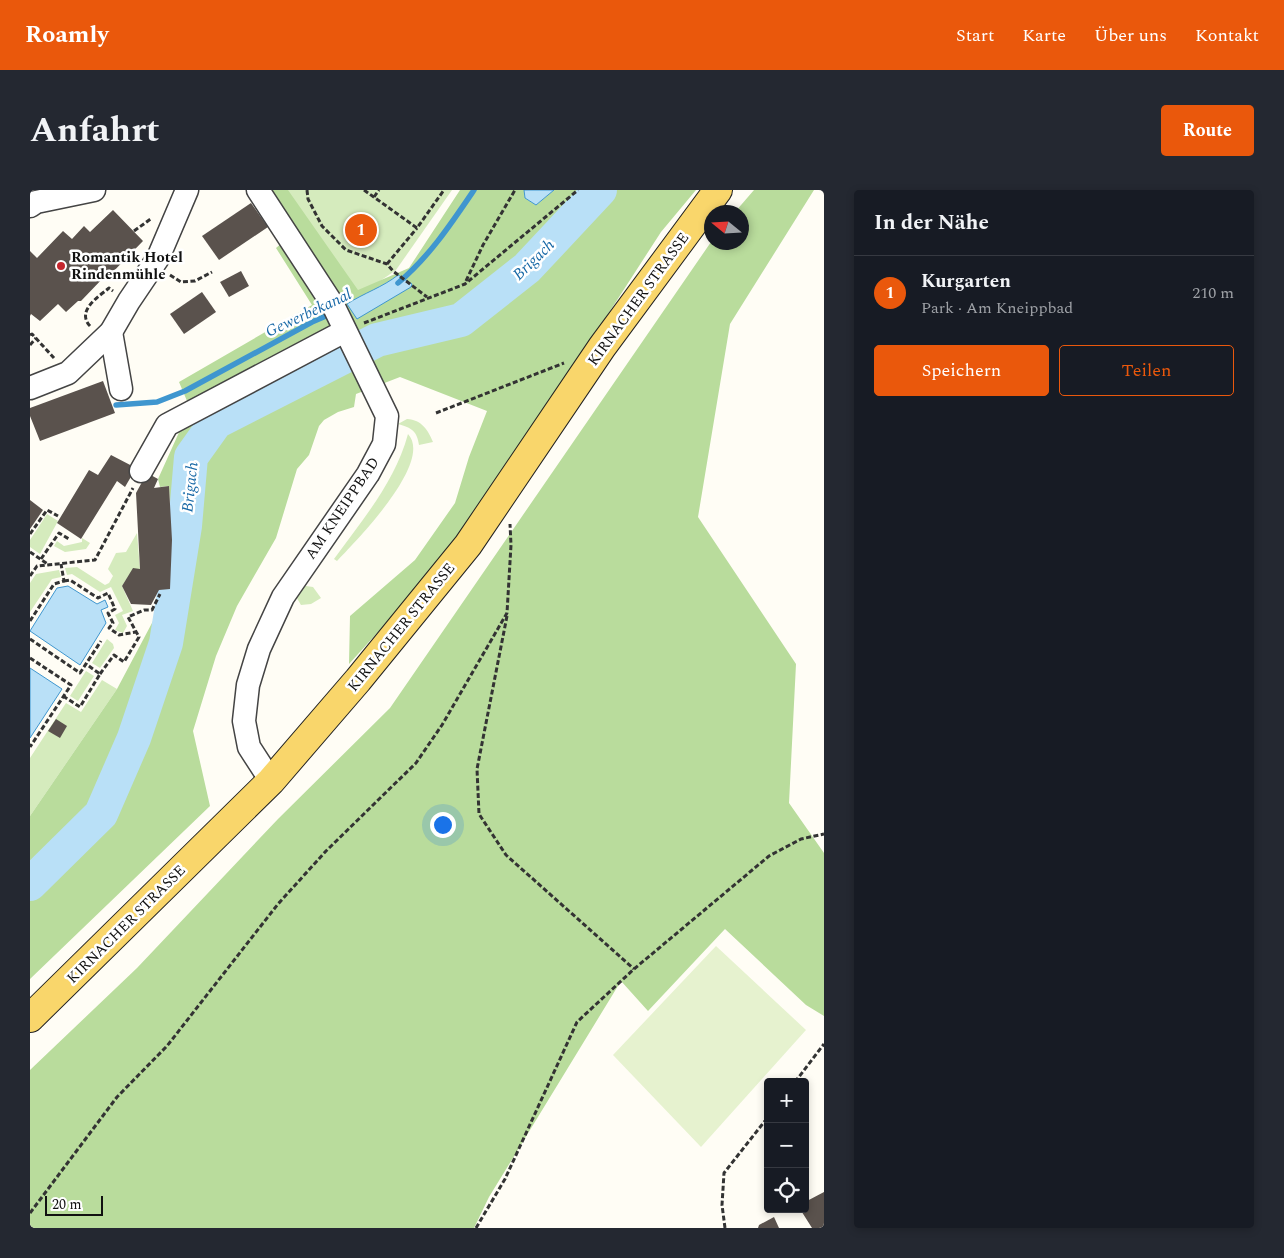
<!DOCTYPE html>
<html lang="de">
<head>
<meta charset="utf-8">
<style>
	:root { --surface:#171b24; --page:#242831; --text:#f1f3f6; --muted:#9ea1a6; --line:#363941; --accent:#ea580c }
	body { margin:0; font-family:Spectral,serif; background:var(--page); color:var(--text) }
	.controls { position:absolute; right:15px; bottom:15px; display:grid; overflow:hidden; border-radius:5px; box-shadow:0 2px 8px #0003 }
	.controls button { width:45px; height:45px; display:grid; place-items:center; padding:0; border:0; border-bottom:1px solid var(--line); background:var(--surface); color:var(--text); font:25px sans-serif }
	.compass { position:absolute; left:674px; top:15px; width:45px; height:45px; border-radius:50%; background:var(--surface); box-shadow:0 2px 8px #0003; rotate:288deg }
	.scale { position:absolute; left:15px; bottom:12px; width:58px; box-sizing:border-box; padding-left:5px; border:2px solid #111; border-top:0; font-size:14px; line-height:18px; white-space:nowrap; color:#111; -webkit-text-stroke:4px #fff; paint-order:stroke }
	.you { position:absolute; left:412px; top:634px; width:18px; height:18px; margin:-12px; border:4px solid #fff; border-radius:50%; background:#1a73e8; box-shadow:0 0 0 8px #1a73e833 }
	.badge { display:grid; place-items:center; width:32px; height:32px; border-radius:50%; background:var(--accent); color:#fff; font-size:16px; font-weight:700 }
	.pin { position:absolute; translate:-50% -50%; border:2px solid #fff; box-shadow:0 1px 5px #0006 }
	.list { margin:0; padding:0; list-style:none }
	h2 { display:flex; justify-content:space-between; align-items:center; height:65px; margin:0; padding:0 20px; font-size:21px }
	h2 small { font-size:16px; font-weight:400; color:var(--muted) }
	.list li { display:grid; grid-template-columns:32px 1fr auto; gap:15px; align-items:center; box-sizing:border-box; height:75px; padding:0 20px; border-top:1px solid var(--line) }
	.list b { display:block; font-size:19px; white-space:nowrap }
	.list p { margin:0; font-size:16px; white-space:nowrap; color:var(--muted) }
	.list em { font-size:16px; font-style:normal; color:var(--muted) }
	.actions { display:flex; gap:10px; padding:15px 20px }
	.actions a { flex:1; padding:11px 0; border:1px solid var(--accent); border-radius:5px; text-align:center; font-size:18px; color:var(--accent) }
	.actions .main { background:var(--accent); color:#fff }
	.icon { flex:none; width:28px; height:28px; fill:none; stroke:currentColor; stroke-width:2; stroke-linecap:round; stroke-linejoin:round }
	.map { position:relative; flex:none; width:794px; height:1038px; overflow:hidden; border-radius:5px }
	header { display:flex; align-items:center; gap:30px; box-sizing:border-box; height:70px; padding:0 25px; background:var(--accent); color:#fff }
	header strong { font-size:24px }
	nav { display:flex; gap:28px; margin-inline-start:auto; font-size:18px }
	.intro { display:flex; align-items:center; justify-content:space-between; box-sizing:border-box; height:120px; padding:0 30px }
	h1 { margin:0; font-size:35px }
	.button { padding:12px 22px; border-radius:5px; background:var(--accent); color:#fff; font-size:18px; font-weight:700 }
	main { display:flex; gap:30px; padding:0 30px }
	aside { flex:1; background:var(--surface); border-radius:5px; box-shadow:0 2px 8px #0003 }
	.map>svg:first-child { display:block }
	.green { fill:#d5ebbd }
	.forest { fill:#b9dc9c }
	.pitch { fill:#e6f2cf }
	.water { fill:#b9e0f7; stroke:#3f96cf }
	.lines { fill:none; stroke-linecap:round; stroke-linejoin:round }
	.stream { stroke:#3f96cf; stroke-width:5.5 }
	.river { stroke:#b9e0f7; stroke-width:34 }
	.building { fill:#5a524d }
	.minor-casing { stroke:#444; stroke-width:25 }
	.major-casing { stroke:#222; stroke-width:30 }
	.path { stroke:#333; stroke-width:3; stroke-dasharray:5 2.5; stroke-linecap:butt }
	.minor { stroke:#fff; stroke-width:22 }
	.major { stroke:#f9d66b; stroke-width:28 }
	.poi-dot { fill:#c4262e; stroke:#fff; stroke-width:2 }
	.labels { text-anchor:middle; stroke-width:5; stroke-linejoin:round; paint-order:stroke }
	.poi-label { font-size:15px; font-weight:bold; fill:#111; stroke:#fff; text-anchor:start }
	.street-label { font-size:15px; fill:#111; stroke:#fff }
	.water-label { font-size:16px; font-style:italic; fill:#1768a6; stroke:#fff }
</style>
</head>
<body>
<header>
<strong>Roamly</strong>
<nav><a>Start</a><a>Karte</a><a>Über uns</a><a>Kontakt</a></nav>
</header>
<div class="intro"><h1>Anfahrt</h1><a class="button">Route</a></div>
<main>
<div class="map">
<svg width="794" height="1038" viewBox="0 0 794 1038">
	<rect width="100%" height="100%" fill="#fffdf5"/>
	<g class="green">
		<polygon points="241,0 422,0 366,80 317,114"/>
		<path d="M 377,229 C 392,230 398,240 403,252 L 389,255 C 387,241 382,238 368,234 Z"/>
		<path d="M 378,244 C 404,272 326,351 307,371 L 304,369 C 333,329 365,292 378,244 Z"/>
		<polygon points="17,324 28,331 10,364 0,357 0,350"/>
		<polygon points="107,343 110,379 103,379 92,396 103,421 92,425 97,436 93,443 85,440 89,433 85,425 93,421 81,397 70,402 42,384 37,385 35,378 47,377 75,395 79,393 83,386 78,379 86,363 96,362"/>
		<polygon points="52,348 60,353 56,359 35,362 24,356 27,351 34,356 52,352"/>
		<polygon points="29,380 31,387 22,389 0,422 0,393 6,384"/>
		<polygon points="269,395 283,397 291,408 281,414 271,415 265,405"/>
		<polygon points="77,449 83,454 84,458 70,478 62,473"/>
		<polygon points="56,481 64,486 48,511 40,506"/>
		<polygon points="72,490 87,499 0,626 0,568 36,513 51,522"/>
	</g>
	<g class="forest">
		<polygon points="242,0 258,0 328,100 379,78 430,0 494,0 495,8 506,15 524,0 666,0 631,42 434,347 319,474 320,426 385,370 425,313 439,267 457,221 370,187 326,204 324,217 308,222 294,230 289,236 279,265 267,279 246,348 207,416 186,466 163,541 180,616 0,789 0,626 87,499 140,399 142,350 139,296 130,297 128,289 160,218 149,192 282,115 246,58 265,42"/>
		<polygon points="724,0 784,0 700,134 668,327 766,474 759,613 794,663 794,826 776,815 695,739 618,821 591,791 459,1007 444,1038 0,1038 0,880 107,778 248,629 360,518 681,52 712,52 712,22 705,22"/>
	</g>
	<polygon class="pitch" points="686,756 776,840 671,957 583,865"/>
	<g class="water">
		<polygon points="494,0 524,0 506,15 495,8"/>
		<path d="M 368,85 L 382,94 L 381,97 L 327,129 L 317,114 C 334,103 353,97 368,85 Z"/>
		<polygon points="38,396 67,414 75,410 78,417 71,420 76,433 50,475 0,441 27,398"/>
		<polygon points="0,478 32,499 0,548"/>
	</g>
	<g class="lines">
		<g class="stream">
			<path d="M 368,93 C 399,67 421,34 444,0"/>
			<polyline points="86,215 127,212 155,201 282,132 303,123"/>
		</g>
		<polyline class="river" points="0,694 71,624 104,548 136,453 155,336 161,267 186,232 347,150 431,130 497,78 570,0"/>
	</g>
	<g class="building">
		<polygon points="221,13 238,37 189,70 172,46"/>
		<polygon points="83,20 113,51 77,88 75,86 51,111 48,111 36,122 28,114 10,131 1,124 0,126 0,61 7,68 33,41 42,49 54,36 60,42"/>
		<polygon points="211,81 219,96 199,107 190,92"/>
		<polygon points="172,102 186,122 154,144 140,124"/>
		<polygon points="73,191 85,223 10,251 0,226 0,218"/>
		<polygon points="81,265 106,278 95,297 87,291 51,349 27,333 59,280 68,285"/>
		<polygon points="117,283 128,289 124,298 139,296 142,350 140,399 129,400 121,415 101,414 92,396 103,378 110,379 106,303"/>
		<polygon points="0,310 13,320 0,339"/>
		<polygon points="26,529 37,536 30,548 18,541"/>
		<polygon points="794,1002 794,1038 782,1038 770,1019 775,1019 775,1012"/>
		<polygon points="744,1027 749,1038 728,1038 729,1035"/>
	</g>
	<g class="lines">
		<defs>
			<g id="minor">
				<polyline points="228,0 303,115 357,226 354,254 338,284 253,407 229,459 218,495 214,531 219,557 241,591"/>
				<polyline points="0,16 6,12 64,0"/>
				<polyline points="81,142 91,199"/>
				<polyline points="0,198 38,183 81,142 99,111 128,68 157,0"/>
				<polyline points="111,281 137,235 315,141"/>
			</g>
			<polyline id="major" points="0,828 241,591 328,490 438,355 572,157 688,0"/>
		</defs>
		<use href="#minor" class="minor-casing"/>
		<use href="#major" class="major-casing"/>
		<g class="path">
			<polyline points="277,0 278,9 292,36 316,60 357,74 363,81 397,107"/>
			<polyline points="334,0 387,38 414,0"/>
			<polyline points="344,7 349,0"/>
			<polyline points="104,41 122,28"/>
			<polyline points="357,74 387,38"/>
			<polyline points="140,85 151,92 165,91 182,82"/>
			<polyline points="436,91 453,55 485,0"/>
			<polyline points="334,133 435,94 548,0"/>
			<path d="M 60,136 C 46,121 68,107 79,98 L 83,101"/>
			<polyline points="0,145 2,144 24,168"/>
			<polyline points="0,155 6,148"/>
			<polyline points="406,223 534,173"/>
			<polyline points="0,344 17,320 28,326"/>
			<polyline points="0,362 19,375"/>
			<polyline points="11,369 29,343 39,349"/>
			<polyline points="0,386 7,376 65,370 103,298"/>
			<polyline points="34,391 40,390 68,408 78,403 85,419 78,423 83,433 79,438 89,445 106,442"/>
			<polyline points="477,426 447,579 449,624 476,665 604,779"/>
			<polyline points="0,431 24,394 34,391 31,374"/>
			<polyline points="0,449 50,483 71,451"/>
			<polyline points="0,468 41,495 0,557"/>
			<polyline points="70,484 84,465 94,472 109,447 98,427 114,420 122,420 130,404"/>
			<polyline points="33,506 50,517 70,484 56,474"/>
			<polyline points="765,892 794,854"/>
			<polyline points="0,1023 87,907 137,856 248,714 296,661 386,573 412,535 477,423 481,355 480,334"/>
			<polyline points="446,1038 475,989 547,832 604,779 739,666 771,649 794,644"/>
			<polyline points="695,1038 692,1015 694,983 738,927"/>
		</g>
		<use href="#minor" class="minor"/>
		<use href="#major" class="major"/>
	</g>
	<circle class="poi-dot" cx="31" cy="76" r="5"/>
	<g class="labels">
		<g class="poi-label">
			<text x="41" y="72">Romantik Hotel<tspan x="41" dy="17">Rindenmühle</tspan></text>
		</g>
		<g class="street-label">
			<text transform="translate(608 109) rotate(-54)" y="5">KIRNACHER STRASSE</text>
			<text transform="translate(312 318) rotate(-56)" y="5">AM KNEIPPBAD</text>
			<text transform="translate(371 437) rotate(-51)" y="5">KIRNACHER STRASSE</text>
			<text transform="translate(96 734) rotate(-45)" y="5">KIRNACHER STRASSE</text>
		</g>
		<g class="water-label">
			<text transform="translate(503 69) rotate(-44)" y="6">Brigach</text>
			<text transform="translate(278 122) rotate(-25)" y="6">Gewerbekanal</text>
			<text transform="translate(159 297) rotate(-84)" y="6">Brigach</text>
		</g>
	</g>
</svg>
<div class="controls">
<button>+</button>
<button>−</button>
<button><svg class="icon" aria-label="locate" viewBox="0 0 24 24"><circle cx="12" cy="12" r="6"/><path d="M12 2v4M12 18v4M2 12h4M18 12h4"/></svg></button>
</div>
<svg class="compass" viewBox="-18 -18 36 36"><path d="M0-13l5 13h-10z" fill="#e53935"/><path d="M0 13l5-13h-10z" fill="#9ea1a6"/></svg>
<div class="scale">20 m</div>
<div class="you"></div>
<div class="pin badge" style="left:331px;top:40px">1</div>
</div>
<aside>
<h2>In der Nähe<small></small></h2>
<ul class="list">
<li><span class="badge">1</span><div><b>Kurgarten</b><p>Park · Am Kneippbad</p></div><em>210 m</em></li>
</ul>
<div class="actions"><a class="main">Speichern</a><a>Teilen</a></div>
</aside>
</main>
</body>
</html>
